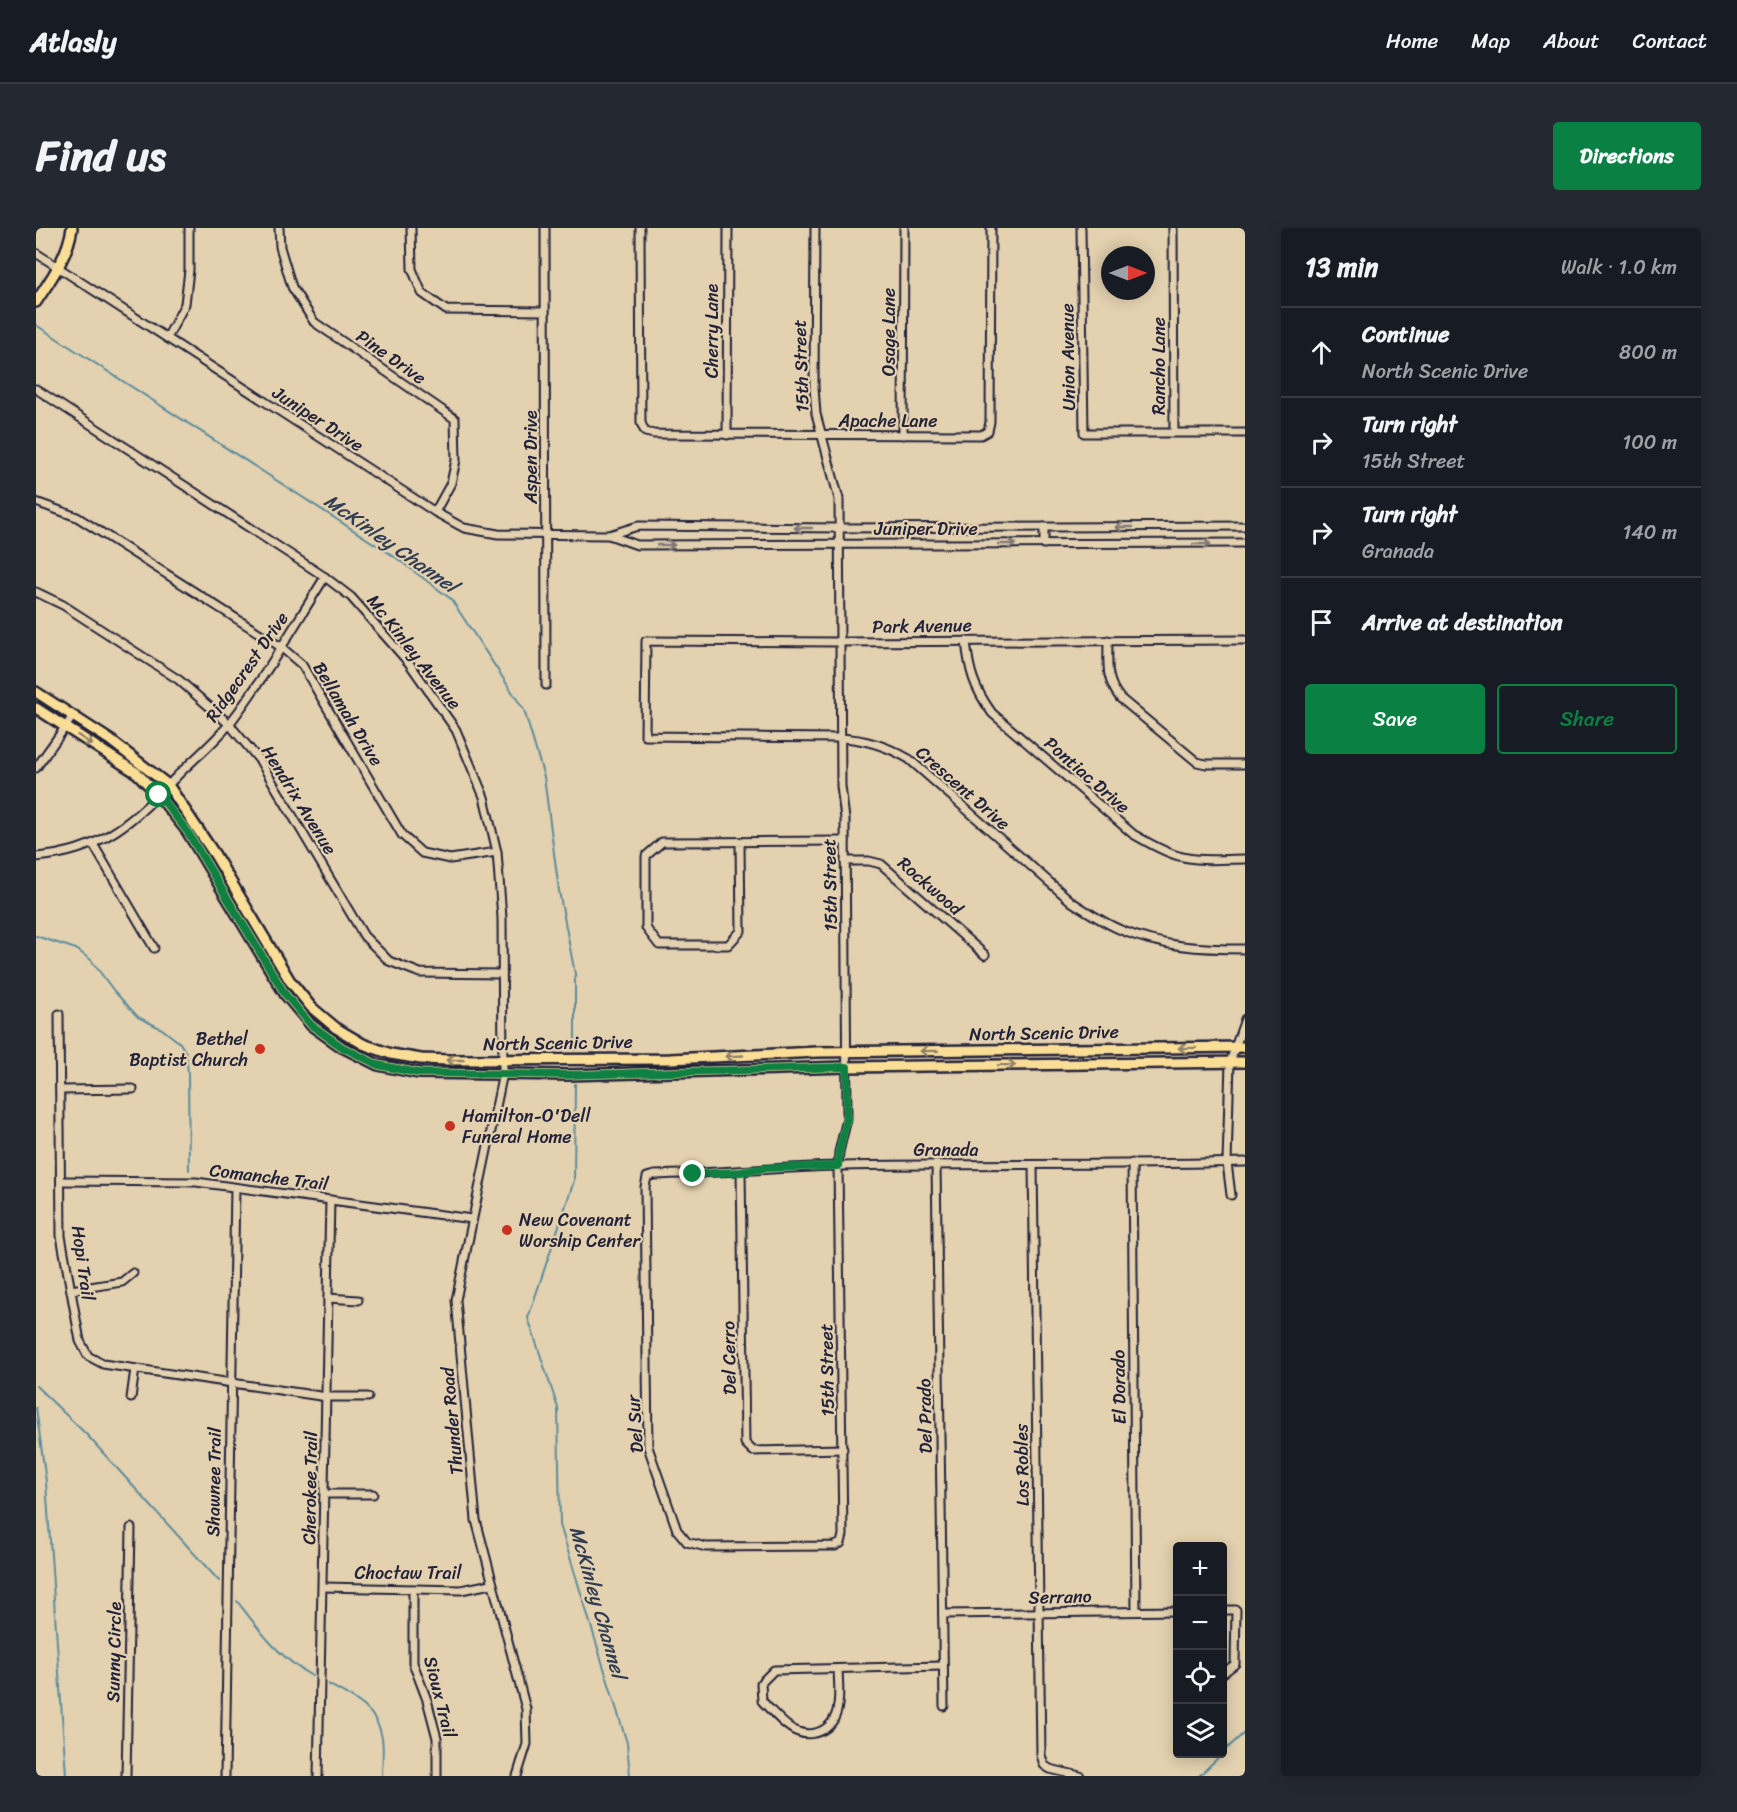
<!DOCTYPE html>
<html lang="en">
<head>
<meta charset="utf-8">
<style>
	:root { --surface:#171b24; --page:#242831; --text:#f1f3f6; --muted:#9ea1a6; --line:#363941; --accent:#0b8043 }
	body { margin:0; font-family:Sriracha,sans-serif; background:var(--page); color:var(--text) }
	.controls { position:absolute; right:18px; bottom:18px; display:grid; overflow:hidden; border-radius:6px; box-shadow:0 3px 15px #0003 }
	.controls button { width:54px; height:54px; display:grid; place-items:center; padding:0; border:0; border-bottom:2px solid var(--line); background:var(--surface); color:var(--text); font:30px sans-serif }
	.compass { position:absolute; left:1065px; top:18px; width:54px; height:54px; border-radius:50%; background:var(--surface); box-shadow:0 3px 15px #0003; rotate:90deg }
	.stop { position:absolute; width:18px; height:18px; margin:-14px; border:4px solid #0b8043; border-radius:50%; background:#fff }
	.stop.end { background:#0b8043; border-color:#fff; box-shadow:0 2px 6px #0008 }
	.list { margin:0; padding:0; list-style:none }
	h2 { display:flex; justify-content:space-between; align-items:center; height:78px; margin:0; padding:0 24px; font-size:26px }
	h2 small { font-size:20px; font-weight:400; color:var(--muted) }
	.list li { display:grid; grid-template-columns:39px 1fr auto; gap:18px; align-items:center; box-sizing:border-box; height:90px; padding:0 24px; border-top:2px solid var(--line) }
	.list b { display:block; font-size:22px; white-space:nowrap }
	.list p { margin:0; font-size:20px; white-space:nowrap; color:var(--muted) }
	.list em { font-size:20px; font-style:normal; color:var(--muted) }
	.actions { display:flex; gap:12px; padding:18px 24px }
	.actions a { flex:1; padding:14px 0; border:2px solid var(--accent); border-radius:6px; text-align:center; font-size:21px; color:var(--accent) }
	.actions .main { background:var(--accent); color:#fff }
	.icon { flex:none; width:33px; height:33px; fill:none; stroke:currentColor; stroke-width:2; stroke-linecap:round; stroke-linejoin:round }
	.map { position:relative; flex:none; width:1209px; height:1548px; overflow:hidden; border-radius:6px }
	header { display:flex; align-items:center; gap:36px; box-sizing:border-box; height:84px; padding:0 30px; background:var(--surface); border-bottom:2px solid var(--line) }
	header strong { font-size:28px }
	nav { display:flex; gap:33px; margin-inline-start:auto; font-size:21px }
	.intro { display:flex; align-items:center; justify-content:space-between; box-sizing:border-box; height:144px; padding:0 36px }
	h1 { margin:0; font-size:42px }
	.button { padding:15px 27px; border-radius:6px; background:var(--accent); color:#fff; font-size:21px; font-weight:700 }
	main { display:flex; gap:36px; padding:0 36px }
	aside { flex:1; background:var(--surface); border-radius:6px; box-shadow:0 3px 15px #0003 }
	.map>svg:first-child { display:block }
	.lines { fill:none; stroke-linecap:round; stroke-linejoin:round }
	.stream { stroke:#5d8d9d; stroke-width:2 }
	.minor-casing { stroke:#22223b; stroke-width:11 }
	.major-casing { stroke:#22223b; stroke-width:14 }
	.minor { stroke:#e3d1af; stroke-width:7 }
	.major { stroke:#fbde96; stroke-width:9 }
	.oneway { stroke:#827a75 }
	.oneway2 { stroke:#8e8068 }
	.route { stroke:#0b8043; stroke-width:8 }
	.poi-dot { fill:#c8321e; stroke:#e3d1af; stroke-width:2 }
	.labels { text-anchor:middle; stroke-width:4.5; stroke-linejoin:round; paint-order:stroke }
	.street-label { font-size:18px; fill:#22223b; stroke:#e3d1af }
	.poi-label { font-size:18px; fill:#22223b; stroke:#e3d1af; text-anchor:start }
	.water-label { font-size:20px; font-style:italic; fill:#313d53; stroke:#e3d1af }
</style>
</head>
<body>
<header>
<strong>Atlasly</strong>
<nav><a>Home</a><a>Map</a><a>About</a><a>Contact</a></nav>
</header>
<div class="intro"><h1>Find us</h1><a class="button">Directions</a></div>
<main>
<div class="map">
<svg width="1209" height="1548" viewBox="0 0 1209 1548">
	<rect width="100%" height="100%" fill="#e3d1af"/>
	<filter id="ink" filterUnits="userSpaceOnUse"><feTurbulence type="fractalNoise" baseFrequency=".0167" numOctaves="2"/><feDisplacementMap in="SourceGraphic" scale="12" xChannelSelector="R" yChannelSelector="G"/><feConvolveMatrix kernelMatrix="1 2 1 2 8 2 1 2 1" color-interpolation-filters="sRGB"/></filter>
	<g filter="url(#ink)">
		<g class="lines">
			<g class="stream">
				<polyline points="0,97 359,329 415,371 488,482 508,549 523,663 539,746 539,822"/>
				<polyline points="0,708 40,721 55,732 78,763 102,789 126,801 144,815 150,825 152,845 153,942"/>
				<polyline points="539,856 538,953 492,1090 522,1180 524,1297 591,1515 594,1548"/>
				<polyline points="0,1158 50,1206 183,1353"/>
				<polyline points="0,1180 10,1254 30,1547"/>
				<path d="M 201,1373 C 224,1403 242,1429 276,1448"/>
				<path d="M 292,1456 C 316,1469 341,1480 346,1510 C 348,1522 346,1536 346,1548"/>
				<polyline points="1186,1525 1209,1504"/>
				<polyline points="1163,1548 1186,1526"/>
			</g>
			<defs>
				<g id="minor">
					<polyline points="243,0 244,19 256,59 278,94 419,191 420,232 415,255 399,284"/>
					<polyline points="375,0 376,41 386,65 410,82 508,83"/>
					<polyline points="509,0 510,457"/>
					<polyline points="604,0 605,195 609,204 618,206 945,207 952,203 954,194 955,0"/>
					<path d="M 779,0 L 778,159 L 780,186 L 803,271 L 805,558 L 809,591 L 811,891 L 803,924 L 802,938 L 807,1307 L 805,1315 L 799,1318 L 670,1319 L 651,1314 L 641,1302 L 612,1219 L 609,959 L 611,949 L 618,947 C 679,945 739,940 800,938 C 936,935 1073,938 1209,934"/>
					<polyline points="1045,0 1048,205 1209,205"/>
					<polyline points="1137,0 1138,204"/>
					<polyline points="0,25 399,284 428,300 462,306 573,307 602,298 803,300 1209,298"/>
					<polyline points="131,110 149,76 153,42 153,0"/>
					<polyline points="0,161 289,349 315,369 373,435 420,502 448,569 461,624 466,690 467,845 420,1072 440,1292 490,1481 491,1516 481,1548"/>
					<polyline points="691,207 692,0"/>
					<polyline points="867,207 868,0"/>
					<polyline points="0,274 41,289 245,419 266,437 366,607 386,625 414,631 461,624"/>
					<polyline points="573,307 601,317 1209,315"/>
					<polyline points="1008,316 1008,299"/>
					<polyline points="0,364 27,377 143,452 193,496 224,533 328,708 353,733 384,745 466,746"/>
					<path d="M 1072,412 C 1072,436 1069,451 1084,470 L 1161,534 L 1170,536 L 1209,536"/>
					<path d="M 1209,412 L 803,414 L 610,413 L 609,508 L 804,510 C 830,511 851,518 873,531 L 1036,674 C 1052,684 1068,695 1085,702 C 1125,719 1166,721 1209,721"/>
					<path d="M 930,413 C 933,443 938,460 956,485 L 1097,606 C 1111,614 1127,624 1143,628 C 1164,634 1187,631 1209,631"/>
					<polyline points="0,540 37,488"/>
					<polyline points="704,614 705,703 692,717 623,717 610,700 610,628 626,614 809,613"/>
					<polyline points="57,616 118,720"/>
					<path d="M 0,629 C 67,624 98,592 142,547 C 159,530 179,514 194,495 C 229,449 258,398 289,349"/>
					<polyline points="809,633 833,633 845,636 949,727"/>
					<polyline points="23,786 25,1008 44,1113 52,1128 67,1136 291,1169 332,1169"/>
					<polyline points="25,862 97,861"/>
					<polyline points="1096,935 1100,1383"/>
					<polyline points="900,937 908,1478"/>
					<polyline points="997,937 1005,1527 1008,1537 1014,1541 1044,1548"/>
					<polyline points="705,943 709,1215 717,1223 807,1221"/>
					<polyline points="26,953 160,954 436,991"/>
					<polyline points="1195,967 1191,935 1194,834 1209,791"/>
					<polyline points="35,1062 86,1054 97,1045"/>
					<polyline points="292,1070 322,1072"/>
					<polyline points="95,1170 99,1141"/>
					<polyline points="289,1266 337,1266"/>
					<polyline points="287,1359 425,1362 455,1356"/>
					<polyline points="377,1361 377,1435 391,1472 401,1510 401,1548"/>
					<polyline points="1186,1382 1200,1382 1199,1436 1186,1446"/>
					<polyline points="907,1386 1142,1383"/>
					<path d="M 802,1442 C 803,1465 808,1498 779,1505 C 770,1507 761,1505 753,1499 C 743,1492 735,1482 726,1473 L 725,1455 L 738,1442 L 907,1438"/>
					<polyline points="90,1548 95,1300"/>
					<polyline points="189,1548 199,960"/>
					<polyline points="282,1548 294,972"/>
				</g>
				<g id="major">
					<path d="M 0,74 C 15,51 32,28 36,0"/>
					<polyline points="0,464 74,512 132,557 179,627 254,753 275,779 300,800 327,816 355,826 385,831 413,832 634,831 781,824 1209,819"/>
					<polyline points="0,480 101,545 123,568 151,603 249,766 275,797 306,819 342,837 382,845 531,847 811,839 1209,834"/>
				</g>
			</defs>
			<use href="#minor" class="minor-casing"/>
			<use href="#major" class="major-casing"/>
			<use href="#minor" class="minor"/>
			<use href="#major" class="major"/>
		</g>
		<defs><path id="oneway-shaft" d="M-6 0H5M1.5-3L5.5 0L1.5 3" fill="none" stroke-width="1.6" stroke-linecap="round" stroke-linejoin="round" transform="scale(1.5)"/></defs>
		<g class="oneway">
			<use href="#oneway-shaft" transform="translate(1088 299) rotate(180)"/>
			<use href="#oneway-shaft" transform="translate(767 300) rotate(-180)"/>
			<use href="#oneway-shaft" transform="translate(971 316)"/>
			<use href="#oneway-shaft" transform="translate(1166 316)"/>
			<use href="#oneway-shaft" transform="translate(630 317)"/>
		</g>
		<g class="oneway2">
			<use href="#oneway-shaft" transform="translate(49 512) rotate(33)"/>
			<use href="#oneway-shaft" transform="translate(1151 820) rotate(179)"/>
			<use href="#oneway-shaft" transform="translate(893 823) rotate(179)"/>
			<use href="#oneway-shaft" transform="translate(698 828) rotate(177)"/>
			<use href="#oneway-shaft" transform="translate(419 832) rotate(-180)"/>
			<use href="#oneway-shaft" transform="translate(971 837) rotate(-1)"/>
		</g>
	</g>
	<g class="lines" filter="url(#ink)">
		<polyline class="route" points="123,567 151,603 249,766 275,797 306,819 342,837 382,845 531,847 811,839 811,891 803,924 802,938 730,940 705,944 657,946"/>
	</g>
	<g class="poi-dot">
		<circle cx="224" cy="821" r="6"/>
		<circle cx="414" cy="898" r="6"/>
		<circle cx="471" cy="1002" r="6"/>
	</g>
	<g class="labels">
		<g class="street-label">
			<text transform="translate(676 103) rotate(-90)" y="6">Cherry Lane</text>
			<text transform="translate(853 104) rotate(-90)" y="6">Osage Lane</text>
			<text transform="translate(355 129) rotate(35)" y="6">Pine Drive</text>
			<text transform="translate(1032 129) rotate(-91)" y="6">Union Avenue</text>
			<text transform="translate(765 138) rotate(-92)" y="6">15th Street</text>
			<text transform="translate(1123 138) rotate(-90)" y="6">Rancho Lane</text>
			<text transform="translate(282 191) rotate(33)" y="6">Juniper Drive</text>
			<text x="852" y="199">Apache Lane</text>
			<text transform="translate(495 229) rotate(-90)" y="6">Aspen Drive</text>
			<text x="890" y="307">Juniper Drive</text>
			<text transform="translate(886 398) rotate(-1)" y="6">Park Avenue</text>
			<text transform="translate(378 424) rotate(52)" y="6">Mc Kinley Avenue</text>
			<text transform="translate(211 439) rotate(-55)" y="6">Ridgecrest Drive</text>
			<text transform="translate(312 486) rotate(59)" y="6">Bellamah Drive</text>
			<text transform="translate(1051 547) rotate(41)" y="6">Pontiac Drive</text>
			<text transform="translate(927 560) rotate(41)" y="6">Crescent Drive</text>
			<text transform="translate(263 572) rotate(58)" y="6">Hendrix Avenue</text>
			<text transform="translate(794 657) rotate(-91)" y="6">15th Street</text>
			<text transform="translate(894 658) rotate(41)" y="6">Rockwood</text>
			<text transform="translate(1008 805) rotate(-1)" y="6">North Scenic Drive</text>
			<text transform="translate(522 815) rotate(-1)" y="6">North Scenic Drive</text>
			<text x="910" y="928">Granada</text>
			<text transform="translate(233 949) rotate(7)" y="6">Comanche Trail</text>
			<text transform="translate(47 1035) rotate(82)" y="6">Hopi Trail</text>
			<text transform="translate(693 1130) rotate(-91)" y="6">Del Cerro</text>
			<text transform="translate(791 1142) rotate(-91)" y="6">15th Street</text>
			<text transform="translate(1083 1159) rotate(-91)" y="6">El Dorado</text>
			<text transform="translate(889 1188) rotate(-91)" y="6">Del Prado</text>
			<text transform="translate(416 1193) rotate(-95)" y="6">Thunder Road</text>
			<text transform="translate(599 1196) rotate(-94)" y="6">Del Sur</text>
			<text transform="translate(986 1237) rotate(-91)" y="6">Los Robles</text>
			<text transform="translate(178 1254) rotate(-89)" y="6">Shawnee Trail</text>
			<text transform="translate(274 1260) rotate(-89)" y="6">Cherokee Trail</text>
			<text x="372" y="1351">Choctaw Trail</text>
			<text transform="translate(1024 1369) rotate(-1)" y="6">Serrano</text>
			<text transform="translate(78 1424) rotate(-89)" y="6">Sunny Circle</text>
			<text transform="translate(404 1469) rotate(76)" y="6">Sioux Trail</text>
		</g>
		<g class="poi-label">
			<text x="212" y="817" text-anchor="end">Bethel<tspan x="212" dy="21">Baptist Church</tspan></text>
			<text x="426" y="894">Hamilton-O'Dell<tspan x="426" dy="21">Funeral Home</tspan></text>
			<text x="483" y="998">New Covenant<tspan x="483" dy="21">Worship Center</tspan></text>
		</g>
		<g class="water-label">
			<text transform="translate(355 315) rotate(35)" y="7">McKinley Channel</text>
			<text transform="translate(562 1374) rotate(74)" y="7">McKinley Channel</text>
		</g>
	</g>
</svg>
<div class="controls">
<button>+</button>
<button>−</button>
<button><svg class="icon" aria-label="locate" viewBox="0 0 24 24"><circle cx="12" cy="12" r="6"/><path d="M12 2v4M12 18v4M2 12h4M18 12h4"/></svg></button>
<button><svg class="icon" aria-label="layers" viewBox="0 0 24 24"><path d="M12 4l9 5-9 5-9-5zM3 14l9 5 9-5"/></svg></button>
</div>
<svg class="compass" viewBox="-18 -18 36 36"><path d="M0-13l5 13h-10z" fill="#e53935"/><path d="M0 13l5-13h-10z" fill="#9ea1a6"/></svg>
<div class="stop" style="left:123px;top:567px"></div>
<div class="stop end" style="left:657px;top:946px"></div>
</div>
<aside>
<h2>13 min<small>Walk · 1.0 km</small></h2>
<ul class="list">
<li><svg class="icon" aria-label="ahead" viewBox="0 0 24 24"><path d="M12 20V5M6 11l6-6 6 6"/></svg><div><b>Continue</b><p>North Scenic Drive</p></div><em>800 m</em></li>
<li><svg class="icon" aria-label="right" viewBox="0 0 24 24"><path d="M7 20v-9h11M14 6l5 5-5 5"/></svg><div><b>Turn right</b><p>15th Street</p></div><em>100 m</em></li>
<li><svg class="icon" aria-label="right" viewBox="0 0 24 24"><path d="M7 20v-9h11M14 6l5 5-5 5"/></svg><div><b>Turn right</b><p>Granada</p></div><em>140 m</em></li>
<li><svg class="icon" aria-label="arrive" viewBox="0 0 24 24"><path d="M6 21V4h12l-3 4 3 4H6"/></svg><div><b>Arrive at destination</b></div></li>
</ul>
<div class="actions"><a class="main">Save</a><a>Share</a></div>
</aside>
</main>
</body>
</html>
